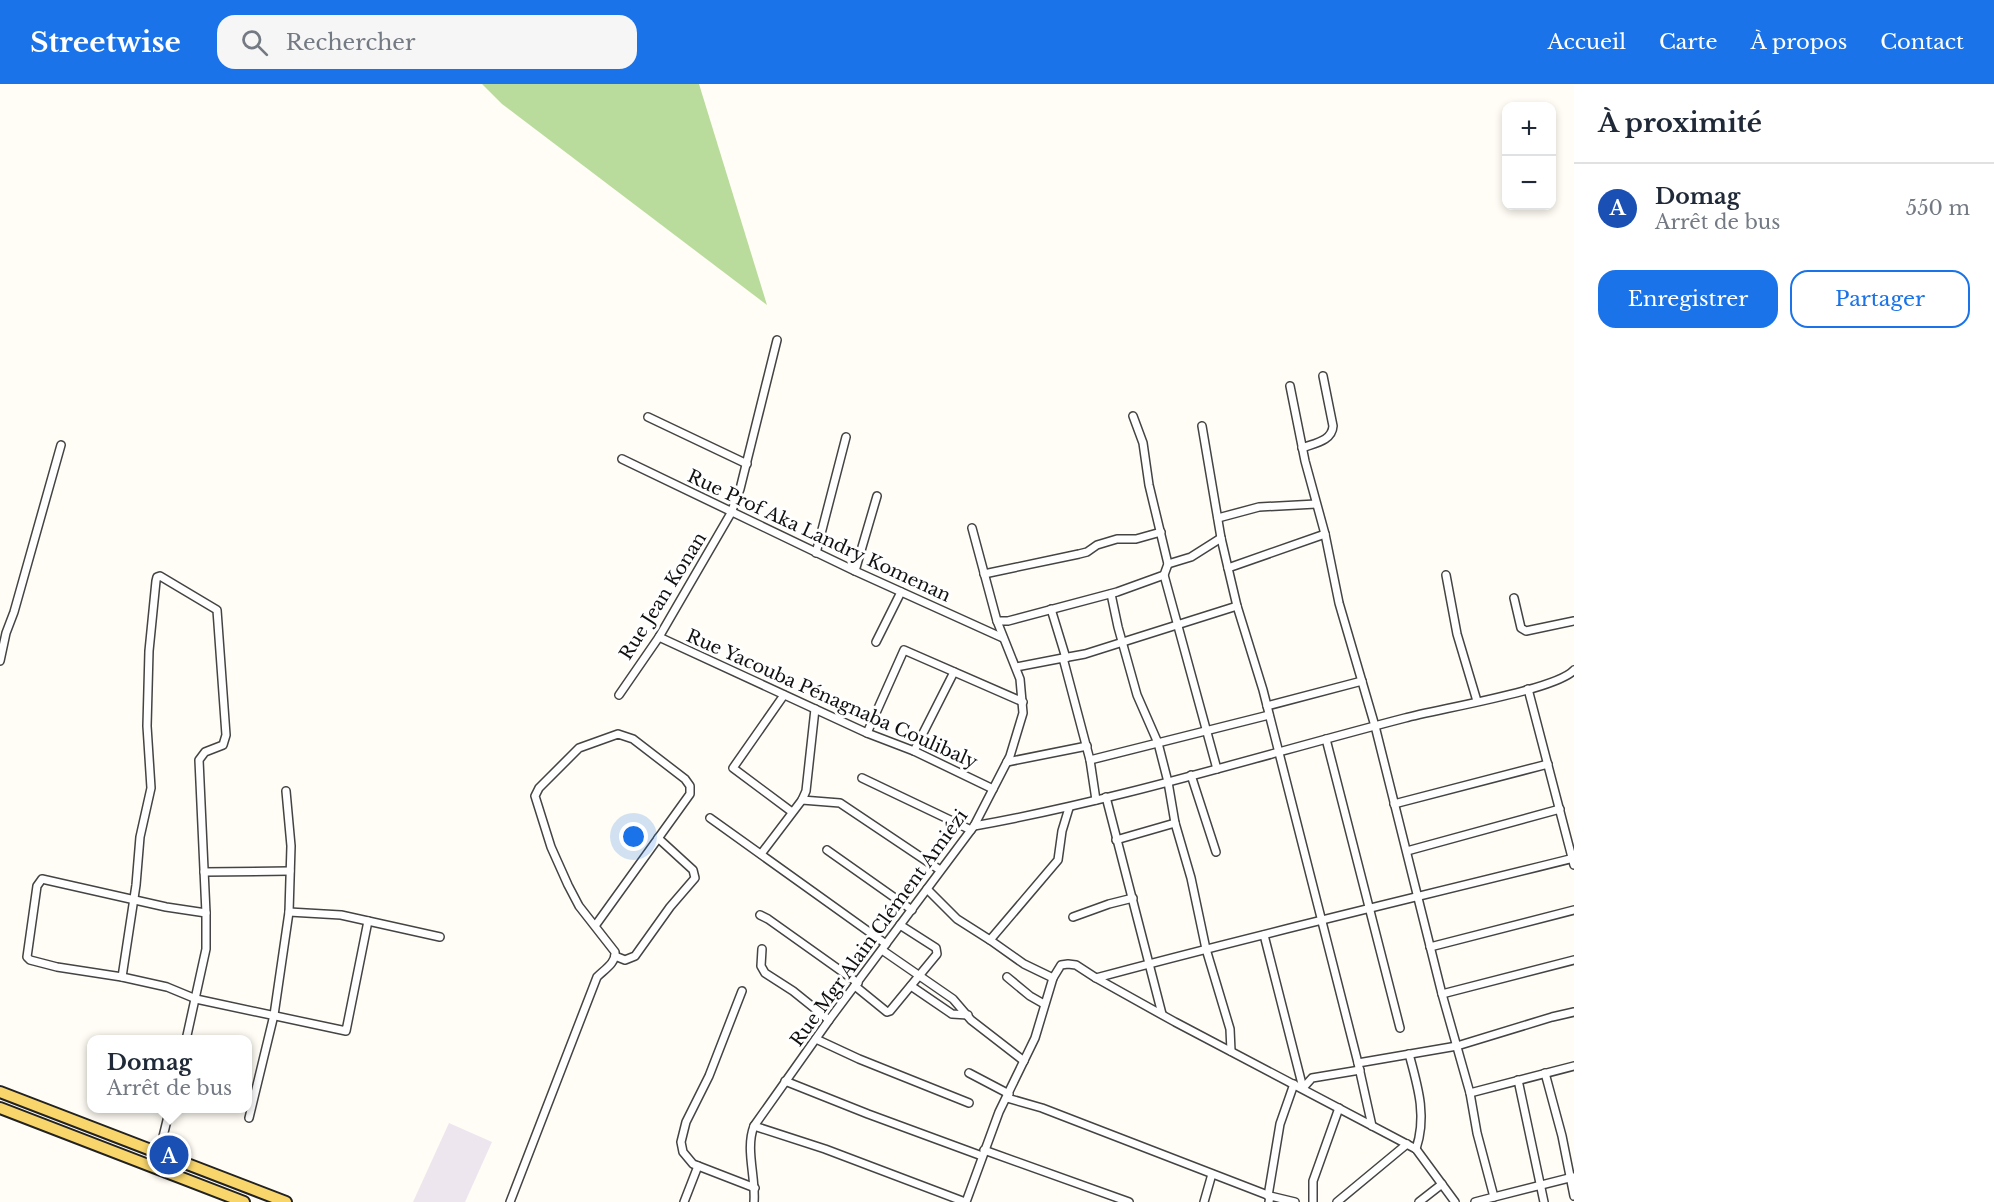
<!DOCTYPE html>
<html lang="fr">
<head>
<meta charset="utf-8">
<style>
	:root { --surface:#fff; --page:#f6f6f7; --text:#1f2937; --muted:#747a83; --line:#e0e1e3; --accent:#1a73e8 }
	body { margin:0; font-family:"Libre Baskerville",serif; background:var(--page); color:var(--text) }
	.controls { position:absolute; right:18px; top:18px; display:grid; overflow:hidden; border-radius:12px; box-shadow:0 3px 9px #0003 }
	.controls button { width:54px; height:54px; display:grid; place-items:center; padding:0; border:0; border-bottom:2px solid var(--line); background:var(--surface); color:var(--text); font:30px sans-serif }
	.you { position:absolute; left:634px; top:753px; width:21px; height:21px; margin:-15px; border:4px solid #fff; border-radius:50%; background:#1a73e8; box-shadow:0 0 0 9px #1a73e833 }
	.badge { display:grid; place-items:center; width:39px; height:39px; border-radius:50%; background:var(--accent); color:#fff; font-size:20px; font-weight:700 }
	.pin { position:absolute; translate:-50% -50%; border:3px solid #fff; box-shadow:0 2px 6px #0006 }
	.popup { position:absolute; left:87px; top:951px; width:165px; height:78px; box-sizing:border-box; display:grid; place-content:center; border-radius:12px; background:var(--surface); filter:drop-shadow(0 2px 4px #0005); font-size:20px; white-space:nowrap; color:var(--muted) }
	.popup b { font-size:22px; color:var(--text) }
	.popup::after { content:''; position:absolute; left:50%; top:100%; margin-left:-12px; border:12px solid transparent; border-top-color:var(--surface) }
	.list { margin:0; padding:0; list-style:none }
	h2 { display:flex; justify-content:space-between; align-items:center; height:78px; margin:0; padding:0 24px; font-size:26px }
	h2 small { font-size:20px; font-weight:400; color:var(--muted) }
	.list li { display:grid; grid-template-columns:39px 1fr auto; gap:18px; align-items:center; box-sizing:border-box; height:90px; padding:0 24px; border-top:2px solid var(--line) }
	.list b { display:block; font-size:22px; white-space:nowrap }
	.list p { margin:0; font-size:20px; white-space:nowrap; color:var(--muted) }
	.list em { font-size:20px; font-style:normal; color:var(--muted) }
	.actions { display:flex; gap:12px; padding:18px 24px }
	.actions a { flex:1; padding:14px 0; border:2px solid var(--accent); border-radius:18px; text-align:center; font-size:21px; color:var(--accent) }
	.actions .main { background:var(--accent); color:#fff }
	.icon { flex:none; width:33px; height:33px; fill:none; stroke:currentColor; stroke-width:2; stroke-linecap:round; stroke-linejoin:round }
	.map { position:relative; flex:none; width:1574px; height:1118px; overflow:hidden }
	header { display:flex; align-items:center; gap:36px; box-sizing:border-box; height:84px; padding:0 30px; background:var(--accent); color:#fff }
	header strong { font-size:28px }
	nav { display:flex; gap:33px; margin-inline-start:auto; font-size:21px }
	.search { width:420px; height:54px; background:var(--page); display:flex; align-items:center; gap:15px; box-sizing:border-box; padding:0 21px; border-radius:18px; color:var(--muted); font-size:22px }
	main { display:flex }
	aside { flex:1; background:var(--surface) }
	.map>svg:first-child { display:block }
	.industrial { fill:#eee6ef }
	.forest { fill:#b9dc9c }
	.lines { fill:none; stroke-linecap:round; stroke-linejoin:round }
	.street-casing { stroke:#444; stroke-width:10 }
	.primary-casing { stroke:#222; stroke-width:14 }
	.street { stroke:#fff; stroke-width:7 }
	.primary { stroke:#f9d66b; stroke-width:10 }
	.labels { text-anchor:middle; stroke-width:6; stroke-linejoin:round; paint-order:stroke }
	.street-label { font-size:18px; fill:#111; stroke:#fff }
</style>
</head>
<body>
<header>
<strong>Streetwise</strong>
<div class="search"><svg class="icon" aria-label="search" viewBox="0 0 24 24"><circle cx="10" cy="10" r="6"/><path d="M15 15l6 6"/></svg>Rechercher</div>
<nav><a>Accueil</a><a>Carte</a><a>À propos</a><a>Contact</a></nav>
</header>
<main>
<div class="map">
<svg width="1574" height="1118" viewBox="0 0 1574 1118">
	<rect width="100%" height="100%" fill="#fffdf5"/>
	<polygon class="industrial" points="449,1039 492,1058 465,1118 413,1118"/>
	<polygon class="forest" points="482,0 699,0 767,221 502,20"/>
	<g class="lines">
		<defs>
			<g id="street">
				<polyline points="1290,302 1305,377 1325,450 1339,519 1375,642 1442,910 1470,1009 1477,1049 1494,1113 1475,1118"/>
				<polyline points="648,333 747,380"/>
				<polyline points="1202,342 1221,454 1228,484 1237,522 1263,606 1358,979 1372,1042"/>
				<path d="M 1302,364 C 1315,359 1332,357 1333,342 L 1323,292"/>
				<polyline points="622,375 855,487 1003,554"/>
				<polyline points="1218,434 1259,423 1316,420"/>
				<polyline points="816,469 846,353"/>
				<polyline points="1168,480 1191,473 1221,454"/>
				<polyline points="1228,484 1325,450"/>
				<polyline points="855,487 877,412"/>
				<polyline points="984,490 1079,470 1087,468 1097,461 1117,455 1136,455 1161,448"/>
				<polyline points="1164,491 1217,685"/>
				<polyline points="1446,491 1457,550 1477,617"/>
				<polyline points="1111,510 1118,543 1137,611 1158,659 1168,698 1175,739 1191,794 1206,865 1230,945 1231,967"/>
				<polyline points="1514,514 1521,544 1526,547 1574,537"/>
				<polyline points="1051,525 1066,574"/>
				<polyline points="997,537 1008,537 1117,508 1164,491 1168,480 1149,401 1143,359 1133,332"/>
				<polyline points="659,553 867,649 914,667 993,705"/>
				<polyline points="876,558 901,508"/>
				<polyline points="1063,574 1085,570 1237,522"/>
				<polyline points="0,577 6,549 14,528 61,361"/>
				<polyline points="1016,583 1063,574 1090,676 1096,716"/>
				<polyline points="1528,605 1574,781"/>
				<polyline points="619,611 659,553 731,429 740,405 777,256"/>
				<polyline points="784,611 733,684 792,728"/>
				<polyline points="1267,622 1362,597"/>
				<polyline points="867,649 904,566 1023,618"/>
				<polyline points="1326,655 1400,944"/>
				<polyline points="914,667 954,588"/>
				<polyline points="1090,676 1269,631"/>
				<polyline points="1007,678 1087,662"/>
				<polyline points="1191,691 1216,768"/>
				<polyline points="862,694 971,746"/>
				<polyline points="1106,713 1162,930"/>
				<polyline points="802,716 840,719 940,786"/>
				<polyline points="1394,720 1548,680"/>
				<polyline points="710,734 886,860"/>
				<path d="M 974,742 C 1120,716 1262,671 1405,634 C 1437,625 1556,606 1574,586"/>
				<polyline points="1116,756 1175,739"/>
				<polyline points="827,766 912,826"/>
				<polyline points="1407,767 1560,725"/>
				<polyline points="761,770 802,716 806,707 815,625"/>
				<polyline points="204,788 290,787"/>
				<polyline points="927,805 957,835 990,856"/>
				<polyline points="289,828 341,831 440,853"/>
				<polyline points="206,829 166,823 42,795 37,802 27,873 30,876 57,883 122,893 167,903 196,915 346,947 368,837"/>
				<polyline points="760,831 768,835 858,899"/>
				<polyline points="1073,833 1109,820 1133,814"/>
				<polyline points="1264,851 1303,1004"/>
				<polyline points="1430,863 1574,826"/>
				<polyline points="762,865 761,882 765,889 793,907 829,936"/>
				<polyline points="882,866 953,915 971,936 1024,977"/>
				<polyline points="615,872 625,876 635,872 670,823 695,794 693,786 658,754"/>
				<polyline points="122,893 136,801 140,753 151,704 147,642 149,567 156,497 157,493 160,492 217,526 226,651 223,661 205,668 199,676 206,829 206,865 186,956"/>
				<polyline points="1007,893 1030,912 1044,920"/>
				<polyline points="1053,894 1024,880 990,856 1058,776 1062,747 1069,724"/>
				<path d="M 1096,894 C 1255,851 1414,814 1574,774"/>
				<polyline points="855,902 887,928 890,927 937,870 936,864 900,841"/>
				<polyline points="911,902 952,930 968,931"/>
				<polyline points="742,907 709,992 686,1038 681,1058 683,1068 693,1080 755,1104"/>
				<polyline points="1442,910 1574,876"/>
				<polyline points="816,955 859,975 969,1019"/>
				<path d="M 1409,970 C 1418,1003 1427,1032 1416,1065"/>
				<polyline points="1358,979 1457,962 1552,933 1574,928"/>
				<polyline points="969,989 1009,1010"/>
				<polyline points="1545,989 1562,1052 1574,1112"/>
				<polyline points="1518,996 1544,1118"/>
				<polyline points="785,997 868,1030 982,1072"/>
				<polyline points="1303,1004 1312,994 1360,986"/>
				<polyline points="1470,1009 1574,982"/>
				<polyline points="1007,1014 1042,1024 1270,1112 1269,1118"/>
				<polyline points="249,1034 274,931 289,828 291,762 286,707"/>
				<polyline points="754,1042 825,1065 965,1118"/>
				<polyline points="984,1066 1129,1118"/>
				<polyline points="159,1069 170,1024"/>
				<polyline points="1268,1112 1280,1040 1294,1000"/>
				<polyline points="1270,1112 1295,1118"/>
				<polyline points="1494,1113 1573,1093"/>
				<path d="M 510,1118 L 597,893 C 605,885 616,879 615,868 L 579,822 L 568,801 L 551,763 L 535,712 L 539,704 L 579,664 L 618,650 L 633,655 L 685,695 L 690,702 L 690,710 L 595,842"/>
				<polyline points="684,1118 698,1082"/>
				<path d="M 754,1118 C 756,1093 745,1065 754,1042 L 829,936 L 974,742 L 1010,672 L 1023,629 L 1020,595 L 997,537 L 972,444"/>
				<polyline points="966,1118 999,1028 1035,954 1053,894 1061,881 1068,880 1076,881 1096,894 1175,938 1416,1065 1455,1118"/>
				<polyline points="1204,1118 1212,1090"/>
				<polyline points="1313,1118 1313,1097 1339,1024"/>
				<polyline points="1337,1118 1407,1060"/>
				<polyline points="1419,1118 1442,1100"/>
			</g>
			<g id="primary">
				<polyline points="0,1008 286,1118"/>
				<polyline points="0,1024 244,1118"/>
			</g>
		</defs>
		<use href="#street" class="street-casing"/>
		<use href="#primary" class="primary-casing"/>
		<use href="#street" class="street"/>
		<use href="#primary" class="primary"/>
	</g>
	<g class="labels">
		<g class="street-label">
			<text transform="translate(819 452) rotate(25)" y="6">Rue Prof Aka Landry Komenan</text>
			<text transform="translate(663 512) rotate(-58)" y="6">Rue Jean Konan</text>
			<text transform="translate(832 615) rotate(24)" y="6">Rue Yacouba Pénagnaba Coulibaly</text>
			<text transform="translate(879 844) rotate(-54)" y="6">Rue Mgr Alain Clément Amiézi</text>
		</g>
	</g>
</svg>
<div class="controls">
<button>+</button>
<button>−</button>
</div>
<div class="you"></div>
<div class="pin badge" style="left:169px;top:1071px;background:#1a4fb4">A</div>
<div class="popup"><b>Domag</b>Arrêt de bus</div>
</div>
<aside>
<h2>À proximité<small></small></h2>
<ul class="list">
<li><span class="badge" style="background:#1a4fb4">A</span><div><b>Domag</b><p>Arrêt de bus</p></div><em>550 m</em></li>
</ul>
<div class="actions"><a class="main">Enregistrer</a><a>Partager</a></div>
</aside>
</main>
</body>
</html>
